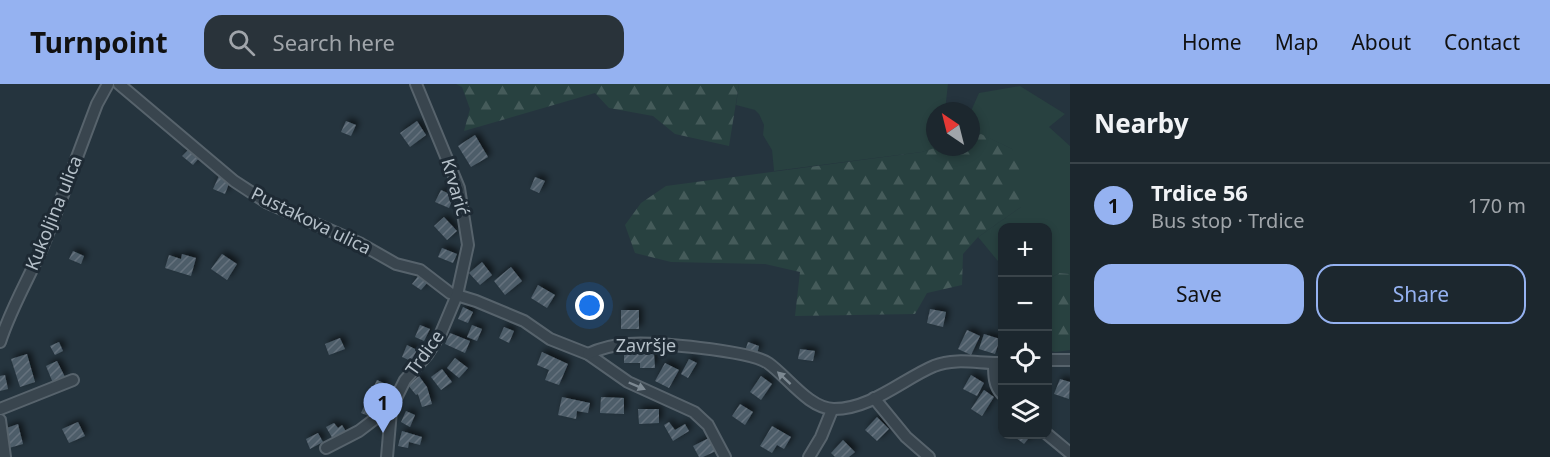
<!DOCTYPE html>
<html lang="en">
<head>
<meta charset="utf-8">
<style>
	:root { --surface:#1c272e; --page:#29333a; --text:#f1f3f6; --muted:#a0a5aa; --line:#3a444a; --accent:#95b2f1 }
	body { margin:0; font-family:"Noto Sans",sans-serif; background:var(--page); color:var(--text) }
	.controls { position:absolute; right:18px; bottom:18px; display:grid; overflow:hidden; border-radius:12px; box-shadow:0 3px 9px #0003 }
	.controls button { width:54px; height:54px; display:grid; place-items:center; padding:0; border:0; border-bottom:2px solid var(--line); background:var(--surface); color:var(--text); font:30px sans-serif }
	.compass { position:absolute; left:926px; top:18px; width:54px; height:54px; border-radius:50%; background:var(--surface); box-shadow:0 3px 9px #0003; rotate:325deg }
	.you { position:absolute; left:590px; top:222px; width:21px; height:21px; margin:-15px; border:4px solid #fff; border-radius:50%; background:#1a73e8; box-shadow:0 0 0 9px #1a73e833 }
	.badge { display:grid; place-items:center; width:39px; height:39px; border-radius:50%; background:var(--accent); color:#111; font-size:20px; font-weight:700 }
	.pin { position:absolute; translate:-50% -50px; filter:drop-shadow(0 2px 3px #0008) }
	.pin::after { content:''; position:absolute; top:32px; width:21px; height:18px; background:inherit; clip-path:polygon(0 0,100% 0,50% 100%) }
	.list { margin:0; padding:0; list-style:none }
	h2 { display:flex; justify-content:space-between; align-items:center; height:78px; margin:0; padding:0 24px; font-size:26px }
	h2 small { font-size:20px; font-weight:400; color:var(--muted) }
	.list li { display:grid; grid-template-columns:39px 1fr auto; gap:18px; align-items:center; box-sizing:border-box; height:84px; padding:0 24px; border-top:2px solid var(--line) }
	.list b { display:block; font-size:22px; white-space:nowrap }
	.list p { margin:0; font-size:20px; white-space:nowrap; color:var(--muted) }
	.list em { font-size:20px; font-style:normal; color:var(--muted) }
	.actions { display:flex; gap:12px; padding:18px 24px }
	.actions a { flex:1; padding:14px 0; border:2px solid var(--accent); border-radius:18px; text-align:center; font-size:21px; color:var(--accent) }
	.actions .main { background:var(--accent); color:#111 }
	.icon { flex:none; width:33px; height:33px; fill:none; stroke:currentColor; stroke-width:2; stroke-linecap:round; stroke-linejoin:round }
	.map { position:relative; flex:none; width:1070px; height:373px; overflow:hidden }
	header { display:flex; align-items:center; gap:36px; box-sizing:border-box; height:84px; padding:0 30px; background:var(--accent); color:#111 }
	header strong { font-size:28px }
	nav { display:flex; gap:33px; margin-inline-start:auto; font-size:21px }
	.search { width:420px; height:54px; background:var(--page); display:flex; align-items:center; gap:15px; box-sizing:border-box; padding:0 21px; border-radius:18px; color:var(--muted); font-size:22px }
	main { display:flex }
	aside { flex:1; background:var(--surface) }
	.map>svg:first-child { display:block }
	.green { fill:#284140 }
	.forest { fill:url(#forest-firs) }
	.building { fill:url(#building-hatch); filter:url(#shadow) }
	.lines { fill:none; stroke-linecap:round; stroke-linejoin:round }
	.minor-casing { stroke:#57636c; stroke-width:14 }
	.minor { stroke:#39454e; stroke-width:10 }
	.oneway { fill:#7d8992 }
	.labels { text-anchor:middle; stroke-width:6; stroke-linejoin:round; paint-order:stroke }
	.street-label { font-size:18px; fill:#b5c0c9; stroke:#1e2a34 }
</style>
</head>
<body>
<header>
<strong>Turnpoint</strong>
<div class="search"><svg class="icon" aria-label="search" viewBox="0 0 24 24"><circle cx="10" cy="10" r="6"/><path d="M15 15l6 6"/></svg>Search here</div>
<nav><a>Home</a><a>Map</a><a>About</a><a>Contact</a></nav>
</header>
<main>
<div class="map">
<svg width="1070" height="373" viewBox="0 0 1070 373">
	<defs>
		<pattern id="forest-firs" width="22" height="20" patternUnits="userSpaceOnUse" patternTransform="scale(1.5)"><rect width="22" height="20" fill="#284140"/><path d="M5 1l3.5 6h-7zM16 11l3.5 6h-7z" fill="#455b5a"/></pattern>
		<pattern id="building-hatch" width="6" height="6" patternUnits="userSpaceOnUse" patternTransform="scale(1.5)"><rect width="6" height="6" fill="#4e5d69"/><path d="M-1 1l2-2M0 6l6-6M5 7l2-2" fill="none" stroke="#65727d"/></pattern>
		<filter id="shadow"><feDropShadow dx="3.5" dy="-3.5" stdDeviation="3" flood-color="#0009"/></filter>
	</defs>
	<rect width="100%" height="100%" fill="#25343e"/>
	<g class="green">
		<polygon points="739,0 948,0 945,27 935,27 935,46 930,55 936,64 922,68 774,87 772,66 763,51 764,41 759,30 755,26 736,21"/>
		<polygon points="1020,2 1065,30 1049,43 1070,62 1070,190 1059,189 1048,196 1048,144 1002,144 1002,182 978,153 1021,123 1012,65 971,46 971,27 979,9"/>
	</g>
	<g class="forest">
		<polygon points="456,0 739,0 729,62 675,50 653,32 609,24 595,9 464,47 470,25 462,3"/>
		<polygon points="981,50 1012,65 1025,93 1021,123 978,153 963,170 962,201 927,209 915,230 795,232 800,188 765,180 671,178 635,169 625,141 641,119 666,102 922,68 938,63 971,63 971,53"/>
		<polygon points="1059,189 1070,190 1070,266 1055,268 1048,266 1048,196"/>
	</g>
	<g class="building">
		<polygon points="346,37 356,41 351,52 341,48"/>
		<polygon points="417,37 426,51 410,63 400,49"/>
		<polygon points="475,51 488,73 471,83 458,62"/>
		<polygon points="189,65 199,74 193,81 182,72"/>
		<polygon points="219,92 230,97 225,110 213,105"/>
		<polygon points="535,93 545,97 539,109 530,105"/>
		<polygon points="441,106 454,112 449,124 435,118"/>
		<polygon points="444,133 457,147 447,156 434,142"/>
		<polygon points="442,164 457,170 453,179 438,173"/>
		<polygon points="73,167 84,172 81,180 69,175"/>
		<polygon points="182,170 196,174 191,192 165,184 169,171 181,175"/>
		<polygon points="222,170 237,180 227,196 211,185"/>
		<polygon points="482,178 492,191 480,201 469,189"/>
		<polygon points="511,183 522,197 505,211 494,197"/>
		<polygon points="419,191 428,198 421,206 412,200"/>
		<polygon points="538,201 555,211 547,224 531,214"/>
		<polygon points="463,223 473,228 468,239 458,235"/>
		<polygon points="930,225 946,228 943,243 927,239"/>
		<rect x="621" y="226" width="18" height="19"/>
		<polygon points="420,241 430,245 424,257 415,253"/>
		<polygon points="472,241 482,245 477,257 467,253"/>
		<polygon points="504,243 514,247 509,259 499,254"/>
		<polygon points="967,246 980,252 971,271 958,265"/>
		<polygon points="450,249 470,257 465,269 445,260"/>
		<polygon points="984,250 1000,255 995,270 979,265"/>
		<polygon points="340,254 345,265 329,271 325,260"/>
		<polygon points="59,258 63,267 55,271 50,262"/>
		<polygon points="748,258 759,262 757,270 745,267"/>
		<polygon points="407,261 417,266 411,277 402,273"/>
		<polygon points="800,265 815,267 813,277 798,275"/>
		<polygon points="542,268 568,280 559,301 545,296 549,286 537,281"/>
		<polygon points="27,270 35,298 20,303 11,275"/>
		<polygon points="624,270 654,270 655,284 640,284 640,279 624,279"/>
		<polygon points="455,274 468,284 459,294 447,284"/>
		<polygon points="689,275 697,279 688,294 681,290"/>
		<polygon points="57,277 65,293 53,299 46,282"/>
		<polygon points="665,279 679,286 669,304 655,297"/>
		<polygon points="442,285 452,298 441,306 431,293"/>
		<polygon points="5,291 8,305 0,307 0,292"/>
		<polygon points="971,291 984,299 977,312 963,305"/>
		<polygon points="419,292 427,303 432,320 422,323 418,310 416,311 408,301"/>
		<polygon points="761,292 772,300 761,316 750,308"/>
		<polygon points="1060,295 1070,298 1069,315 1054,310"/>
		<polygon points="377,296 386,300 381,312 371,308"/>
		<polygon points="984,306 994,313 982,332 971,325"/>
		<polygon points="562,313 590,319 588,329 577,327 576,335 558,331"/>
		<polygon points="601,313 624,314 624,330 600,329"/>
		<polygon points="366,318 376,322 371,333 361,329"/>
		<polygon points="740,320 753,328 745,341 732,332"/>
		<polygon points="638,325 659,325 659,339 639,340"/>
		<polygon points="406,327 415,331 410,343 401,338"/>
		<polygon points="877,333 889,345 877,357 865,346"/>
		<polygon points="78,338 85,352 69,359 62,345"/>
		<polygon points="669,338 675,346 685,340 689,347 673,357 664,341"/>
		<polygon points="334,339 338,344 342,341 347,349 334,357 326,343"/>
		<polygon points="18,340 23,360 9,364 4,345"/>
		<polygon points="772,342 791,353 784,365 777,361 772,369 760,362"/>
		<polygon points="402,347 422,353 420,361 409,358 408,364 398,362"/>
		<polygon points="318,349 323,358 310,365 306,355"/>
		<polygon points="1011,350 1032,350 1024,360"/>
		<polygon points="709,354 716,367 703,373 699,373 693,362"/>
		<polygon points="843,356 855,368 849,373 835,373 831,369"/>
	</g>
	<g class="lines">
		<defs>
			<g id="minor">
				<polyline points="119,0 234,97 266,118 361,160 396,180 420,186 450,209 476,217 524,237 550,255 588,270 628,298 694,328 708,341 725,373"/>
				<path d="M 0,258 C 11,224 29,194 43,162 C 62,115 79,67 97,20 L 108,0"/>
				<path d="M 588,270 C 601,264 613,261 628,260 C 653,258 748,266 768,279 C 787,292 809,325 834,325 C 871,325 903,295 934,282 C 957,273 980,280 1002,279"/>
				<polyline points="1048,276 1070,276"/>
				<path d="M 994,280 C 994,291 994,302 1002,310"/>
				<polyline points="874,314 906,353 929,373"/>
				<polyline points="0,325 73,296"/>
				<polyline points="0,336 5,373"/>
				<polyline points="1047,350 1070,369"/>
				<polyline points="326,364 359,347 384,328 391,327"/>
				<polyline points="387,373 391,327 394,318 405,296 427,271 441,249 457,211 468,161 459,104 416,0"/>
				<polyline points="809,373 821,353 832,326"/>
			</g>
		</defs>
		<use href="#minor" class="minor-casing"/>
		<use href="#minor" class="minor"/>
	</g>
	<defs><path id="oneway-solid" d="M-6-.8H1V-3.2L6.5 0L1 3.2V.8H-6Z" transform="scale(1.5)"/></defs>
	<g class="oneway">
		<use href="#oneway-solid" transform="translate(784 294) rotate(-137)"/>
		<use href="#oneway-solid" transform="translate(637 302) rotate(23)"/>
	</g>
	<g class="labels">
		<g class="street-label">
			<text transform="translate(455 103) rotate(74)" y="6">Krvarić</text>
			<text transform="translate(54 129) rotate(-68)" y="6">Kukoljina ulica</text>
			<text transform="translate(311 137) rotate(26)" y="6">Pustakova ulica</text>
			<text x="646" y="268">Završje</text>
			<text transform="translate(425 269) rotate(-54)" y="6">Trdice</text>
		</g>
	</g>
</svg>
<div class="controls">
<button>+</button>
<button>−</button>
<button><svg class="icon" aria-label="locate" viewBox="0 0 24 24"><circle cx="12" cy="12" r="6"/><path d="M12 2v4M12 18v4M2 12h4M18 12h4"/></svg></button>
<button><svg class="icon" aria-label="layers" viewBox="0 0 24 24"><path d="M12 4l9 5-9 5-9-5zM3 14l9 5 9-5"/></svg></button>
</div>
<svg class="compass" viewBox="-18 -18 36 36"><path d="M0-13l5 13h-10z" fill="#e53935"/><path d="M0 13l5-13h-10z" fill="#a0a5aa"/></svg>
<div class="you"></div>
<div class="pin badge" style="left:383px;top:349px">1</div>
</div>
<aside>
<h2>Nearby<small></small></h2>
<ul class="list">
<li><span class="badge">1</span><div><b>Trdice 56</b><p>Bus stop · Trdice</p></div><em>170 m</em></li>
</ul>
<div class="actions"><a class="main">Save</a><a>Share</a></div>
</aside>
</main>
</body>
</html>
